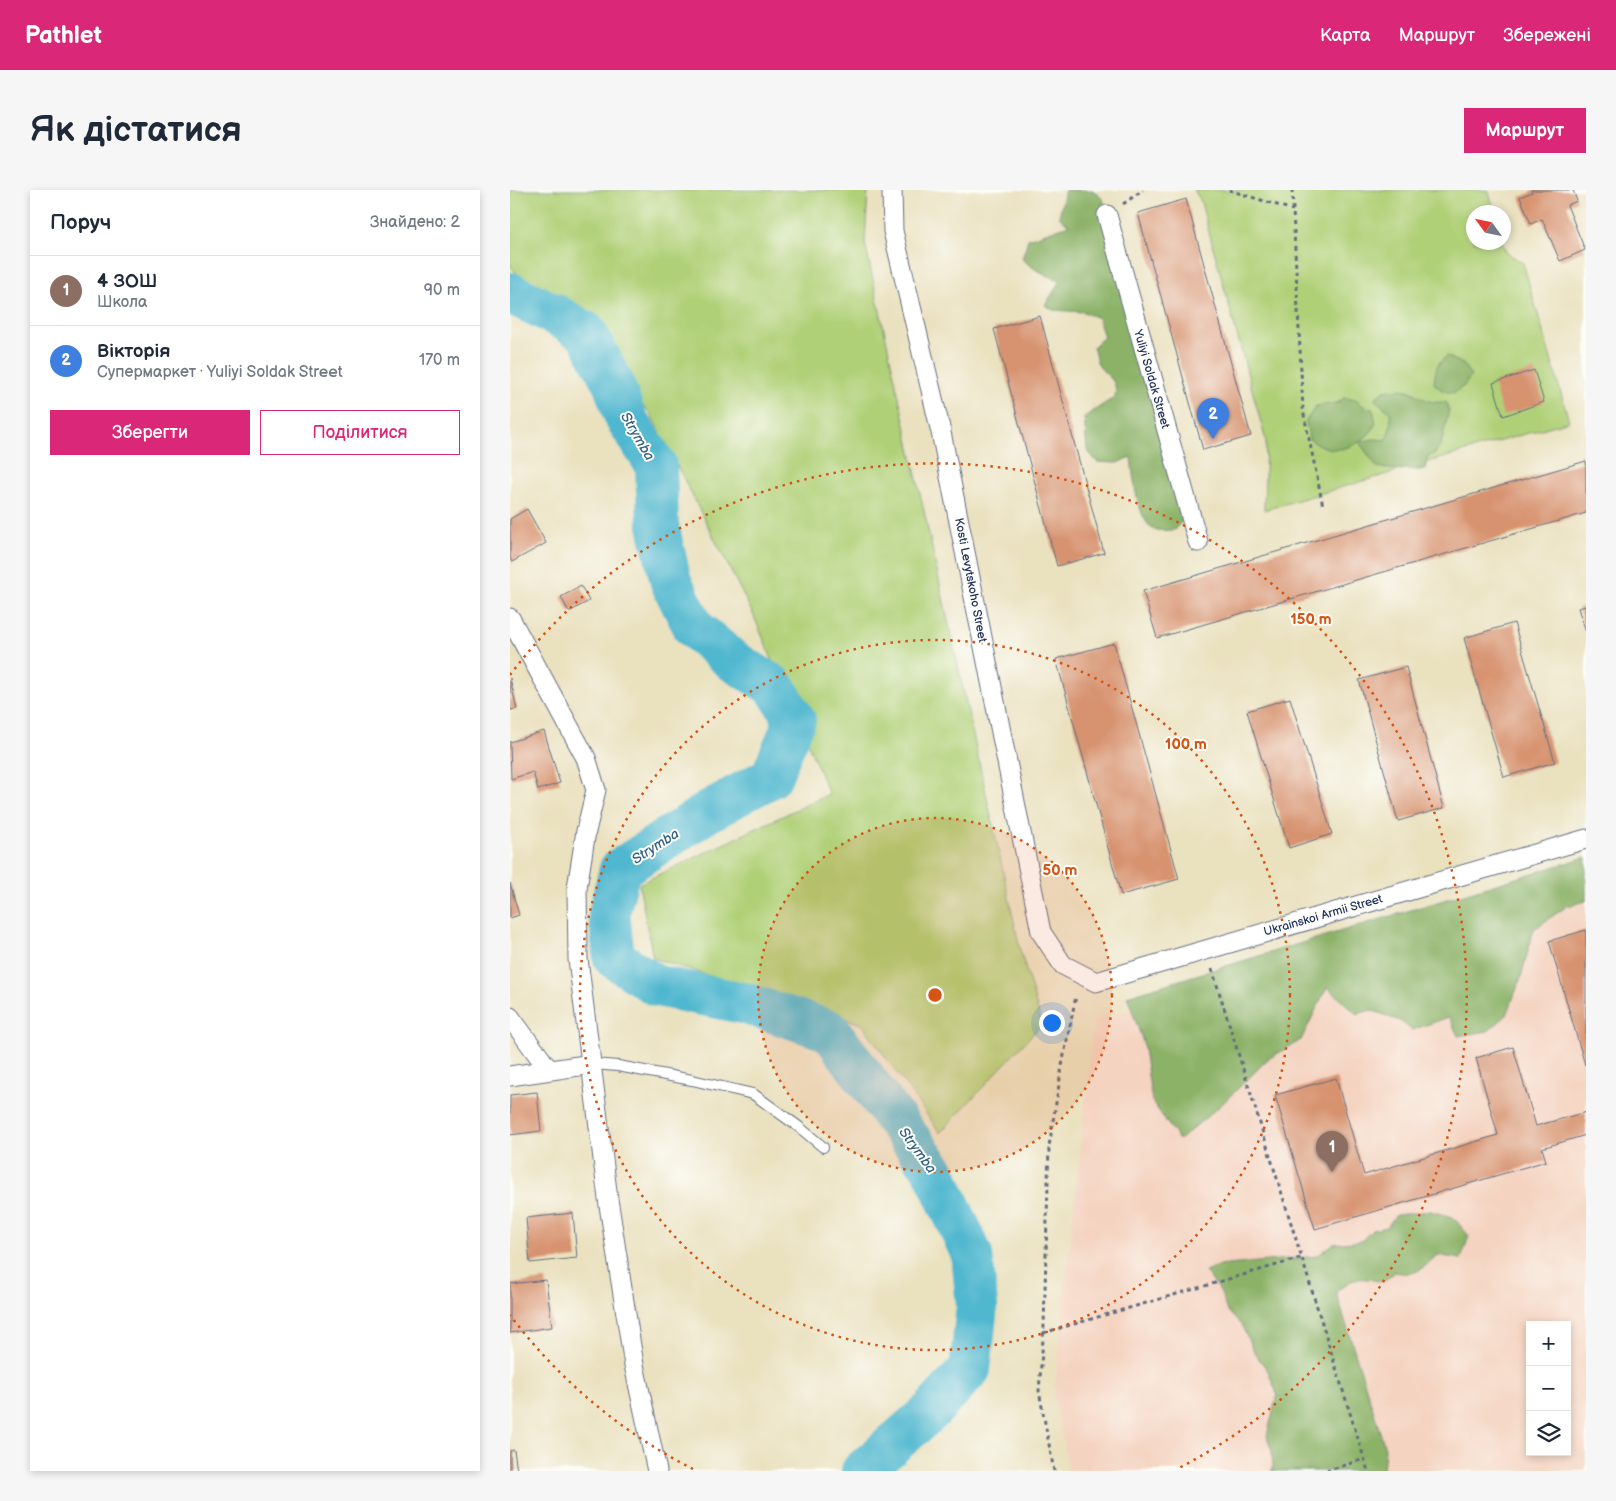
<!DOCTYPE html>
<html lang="uk">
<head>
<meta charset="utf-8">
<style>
	:root { --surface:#fff; --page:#f6f6f7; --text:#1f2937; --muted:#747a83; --line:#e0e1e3; --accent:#db2777 }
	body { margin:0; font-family:"Balsamiq Sans",sans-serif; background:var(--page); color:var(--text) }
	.controls { position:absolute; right:15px; bottom:15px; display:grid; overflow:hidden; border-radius:0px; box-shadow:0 2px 8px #0003 }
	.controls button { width:45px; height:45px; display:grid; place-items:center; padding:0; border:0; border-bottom:1px solid var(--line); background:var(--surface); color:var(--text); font:25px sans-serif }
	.compass { position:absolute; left:956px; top:15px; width:45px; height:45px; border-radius:50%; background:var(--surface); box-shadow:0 2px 8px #0003; rotate:303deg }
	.you { position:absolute; left:541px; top:832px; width:18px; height:18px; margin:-12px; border:4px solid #fff; border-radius:50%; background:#1a73e8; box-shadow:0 0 0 8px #1a73e833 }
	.badge { display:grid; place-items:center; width:32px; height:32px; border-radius:50%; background:var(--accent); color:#fff; font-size:16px; font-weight:700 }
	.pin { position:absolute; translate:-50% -41px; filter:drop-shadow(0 1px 2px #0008) }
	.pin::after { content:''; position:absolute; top:26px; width:18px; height:15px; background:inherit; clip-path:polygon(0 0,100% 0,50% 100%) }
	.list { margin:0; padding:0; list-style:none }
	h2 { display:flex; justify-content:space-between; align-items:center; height:65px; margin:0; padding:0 20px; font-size:21px }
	h2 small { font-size:16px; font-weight:400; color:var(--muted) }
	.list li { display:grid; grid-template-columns:32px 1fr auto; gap:15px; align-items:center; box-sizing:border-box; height:70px; padding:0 20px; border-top:1px solid var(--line) }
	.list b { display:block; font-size:19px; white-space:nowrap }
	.list p { margin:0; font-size:16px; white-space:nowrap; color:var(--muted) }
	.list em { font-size:16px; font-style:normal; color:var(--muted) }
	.actions { display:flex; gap:10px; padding:15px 20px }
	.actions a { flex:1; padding:11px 0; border:1px solid var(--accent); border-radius:0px; text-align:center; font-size:18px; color:var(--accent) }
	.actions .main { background:var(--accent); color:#fff }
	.icon { flex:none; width:28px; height:28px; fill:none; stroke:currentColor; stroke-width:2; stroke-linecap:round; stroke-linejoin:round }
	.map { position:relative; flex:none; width:1076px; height:1281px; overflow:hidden; border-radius:0px }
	header { display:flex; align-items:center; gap:30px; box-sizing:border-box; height:70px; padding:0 25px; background:var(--accent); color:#fff }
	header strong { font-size:24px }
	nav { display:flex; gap:28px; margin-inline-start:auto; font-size:18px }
	.intro { display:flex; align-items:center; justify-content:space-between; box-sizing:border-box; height:120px; padding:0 30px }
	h1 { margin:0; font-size:35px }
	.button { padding:12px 22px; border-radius:0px; background:var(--accent); color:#fff; font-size:18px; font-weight:700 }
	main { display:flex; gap:30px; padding:0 30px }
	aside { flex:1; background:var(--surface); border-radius:0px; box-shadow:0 2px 8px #0003 }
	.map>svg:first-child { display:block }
	.built { fill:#f4d3c0; fill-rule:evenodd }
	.green { fill:#b0d077; stroke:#66806a }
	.forest { fill:#8cb268; stroke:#547063 }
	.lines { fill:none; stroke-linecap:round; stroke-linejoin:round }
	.river { stroke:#50b7cf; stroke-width:42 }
	.building { fill:#d7936f }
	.service-casing { stroke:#636d80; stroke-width:12 }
	.minor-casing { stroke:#636d80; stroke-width:21 }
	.path { stroke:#636d80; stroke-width:3; stroke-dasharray:4 4; stroke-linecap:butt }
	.service { stroke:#fff; stroke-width:10 }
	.minor { stroke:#fff; stroke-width:19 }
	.ring { fill:none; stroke:#d45514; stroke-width:2.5; stroke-dasharray:2.5 5 }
	.labels { text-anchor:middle; stroke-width:4; stroke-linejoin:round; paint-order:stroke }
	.street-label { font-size:12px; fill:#1b2f5e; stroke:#fdfcf7 }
	.water-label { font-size:14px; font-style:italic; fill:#2e5f86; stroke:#fdfcf7 }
	.centre { fill:#d45514; stroke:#fdfcf7; stroke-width:2.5 }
	.ring-label { font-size:15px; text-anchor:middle; font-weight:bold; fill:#d45514; stroke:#fdfcf7; stroke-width:4; stroke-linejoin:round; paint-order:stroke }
</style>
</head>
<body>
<header>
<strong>Pathlet</strong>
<nav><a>Карта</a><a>Маршрут</a><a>Збережені</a></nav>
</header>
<div class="intro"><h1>Як дістатися</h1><a class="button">Маршрут</a></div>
<main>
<aside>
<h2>Поруч<small>Знайдено: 2</small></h2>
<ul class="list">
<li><span class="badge" style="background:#8d6e63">1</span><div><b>4 ЗОШ</b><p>Школа</p></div><em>90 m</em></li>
<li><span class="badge" style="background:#3f7fe0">2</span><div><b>Вікторія</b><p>Супермаркет · Yuliyi Soldak Street</p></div><em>170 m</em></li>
</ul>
<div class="actions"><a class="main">Зберегти</a><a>Поділитися</a></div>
</aside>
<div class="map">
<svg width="1076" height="1281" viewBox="0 0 1076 1281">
	<rect width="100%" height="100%" fill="#fdfcf7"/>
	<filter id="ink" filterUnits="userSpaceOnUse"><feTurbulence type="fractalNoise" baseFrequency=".02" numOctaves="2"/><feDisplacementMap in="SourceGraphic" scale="10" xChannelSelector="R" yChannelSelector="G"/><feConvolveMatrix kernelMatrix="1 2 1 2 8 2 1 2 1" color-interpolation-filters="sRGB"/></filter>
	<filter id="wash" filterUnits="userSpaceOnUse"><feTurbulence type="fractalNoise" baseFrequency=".0096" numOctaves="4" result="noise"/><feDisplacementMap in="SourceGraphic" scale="20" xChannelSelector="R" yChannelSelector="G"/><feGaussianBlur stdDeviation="1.12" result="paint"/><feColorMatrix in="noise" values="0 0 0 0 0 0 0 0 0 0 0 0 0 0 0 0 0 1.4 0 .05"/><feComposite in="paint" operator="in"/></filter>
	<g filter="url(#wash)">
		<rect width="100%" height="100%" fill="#eae1bf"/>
		<path class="built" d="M 1076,678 L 1076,1281 L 559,1281 L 544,1206 L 584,830 ZM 1020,1135 L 1057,1135 L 1057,1262 L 1020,1262 Z"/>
		<g class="green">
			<polygon points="0,0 358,0 355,53 511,763 532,834 430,943 352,834 143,768 129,694 319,604 243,424 140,223 0,76"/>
			<polygon points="684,0 978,0 985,22 964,22 964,52 993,53 996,62 1013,73 1059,231 754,320 756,251 690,9"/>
		</g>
		<g class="forest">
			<path d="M 555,0 L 583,0 L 593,9 L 673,330 L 664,340 C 659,340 652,341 647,340 C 627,336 623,284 621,267 L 607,273 L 587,272 L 577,260 L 574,227 L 605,207 C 608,189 599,189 590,177 C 586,172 585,163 583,157 L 594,147 L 588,128 L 574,122 L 543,120 L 535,115 L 550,92 L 525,79 L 512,69 L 518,49 L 559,35 L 549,27 Z"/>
			<path d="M 937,166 L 953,174 L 961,186 L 954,196 L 944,203 L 933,201 L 924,194 C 926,180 925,174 937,166 Z"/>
			<path d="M 889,199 C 903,199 906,206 919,211 C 924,213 930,212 936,212 L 939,220 L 932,251 L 926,263 L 918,266 L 915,279 C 904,282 903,278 895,279 C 885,280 877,279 867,277 L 849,252 C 829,263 817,261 799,249 L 796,231 L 806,216 L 827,213 L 834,208 L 846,209 L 853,216 L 863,219 L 866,233 L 862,241 L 850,252 L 863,249 L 876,250 L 881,234 L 880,222 L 864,209 L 874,201 Z"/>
			<polygon points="1076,667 1076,711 1057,716 1024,739 1011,787 997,825 978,841 948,846 939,827 902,840 890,831 861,820 847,824 817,797 791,850 758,869 712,914 669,950 642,911 633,852 617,806"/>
			<path d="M 920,1021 L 943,1027 L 959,1046 L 951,1069 L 927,1065 C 911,1080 907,1086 885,1082 L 873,1092 C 849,1087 845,1086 826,1102 L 875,1258 L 873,1281 L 761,1281 L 763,1276 L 762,1262 L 757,1246 L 767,1204 L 758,1181 L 744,1162 L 732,1136 L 716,1119 L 711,1103 L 695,1081 L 708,1076 L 807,1066 L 823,1054 L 851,1051 L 862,1040 L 877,1037 L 886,1025 Z"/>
		</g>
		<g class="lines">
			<polyline class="river" points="0,103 42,123 77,143 104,195 115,227 146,275 148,335 161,392 184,438 223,471 264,496 285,530 261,587 199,621 110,679 99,723 104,768 147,796 238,814 320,841 424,981 462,1065 467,1116 460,1179 421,1221 352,1281"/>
		</g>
		<g id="blocks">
			<g class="building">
				<polygon points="1021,0 1063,0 1067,11 1057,15 1075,60 1050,71 1032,29 1021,34 1010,7 1022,2"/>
				<polygon points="676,9 741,246 693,260 628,23"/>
				<polygon points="530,126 594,363 547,376 484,139"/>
				<polygon points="1024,180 1034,212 993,226 983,193"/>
				<polygon points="1076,271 1076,323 647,448 633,401"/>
				<polygon points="17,319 36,353 2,372 0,368 0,329"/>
				<polygon points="71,396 79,411 59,422 51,407"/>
				<polygon points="1076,416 1076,442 1068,418"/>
				<polygon points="1004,433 1045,572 994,587 954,448"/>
				<polygon points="604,453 669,689 611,705 546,469"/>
				<polygon points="896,477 934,618 888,631 849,490"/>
				<polygon points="0,488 7,519 0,520"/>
				<polygon points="780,508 822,644 779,658 737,521"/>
				<polygon points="34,541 50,593 28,600 23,582 1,589 0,552"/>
				<polygon points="0,693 9,725 0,728"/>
				<polygon points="1076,740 1076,875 1075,875 1039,751"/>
				<polygon points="1003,857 1026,936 1076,922 1076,945 1032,958 1036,971 805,1039 765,905 826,888 854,985 988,945 966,868"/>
				<polygon points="27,902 31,941 0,945 0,905"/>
				<polygon points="63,1023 67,1068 20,1073 16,1028"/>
				<polygon points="36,1090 42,1137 0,1143 0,1094"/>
				<polygon points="4,1260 7,1281 0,1281 0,1261"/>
			</g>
		</g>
	</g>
	<g filter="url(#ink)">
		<use href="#blocks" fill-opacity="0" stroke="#636d80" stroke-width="1"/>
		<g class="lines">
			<defs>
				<polyline id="service" points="82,874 108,876 182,890 243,904 289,937 313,957"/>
				<g id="minor">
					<polyline points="382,0 383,41 431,242 531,742 553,775 586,792 1076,649"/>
					<polyline points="597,25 688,352"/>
					<polyline points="0,428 76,568 86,600 76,641 67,698 68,769 98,1009 124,1175 147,1281"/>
					<polyline points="0,827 39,880"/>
					<polyline points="0,886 82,874"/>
				</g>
			</defs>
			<use href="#service" class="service-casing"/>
			<use href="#minor" class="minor-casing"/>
			<g class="path">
				<polyline points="719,0 783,20"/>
				<polyline points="782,0 793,220 813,316"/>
				<polyline points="613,14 633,0"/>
				<polyline points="702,779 858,1281"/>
				<polyline points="533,1143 791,1068"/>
				<polyline points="544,1281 529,1201 534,1136 539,956 553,870 566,806"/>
				<polyline points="816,1281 854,1269"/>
			</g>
			<use href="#service" class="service"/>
			<use href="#minor" class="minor"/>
		</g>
	</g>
	<circle cx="425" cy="805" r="177" fill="#d45514" fill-opacity=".12"/>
	<g class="ring">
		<circle cx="425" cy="805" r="177"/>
		<circle cx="425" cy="805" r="355"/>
		<path d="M183 1279A532 532 0 0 1 0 1125M0 485A532 532 0 1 1 667 1279"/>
	</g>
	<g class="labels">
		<g class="street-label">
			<text transform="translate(642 189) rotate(74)" y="4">Yuliyi Soldak Street</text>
			<text transform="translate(461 390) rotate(79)" y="4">Kosti Levytskoho Street</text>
			<text transform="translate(813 725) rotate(-16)" y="4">Ukrainskoi Armii Street</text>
		</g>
		<g class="water-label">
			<text transform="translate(128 246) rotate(60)" y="5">Strymba</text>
			<text transform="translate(145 656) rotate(-33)" y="5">Strymba</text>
			<text transform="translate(408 960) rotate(54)" y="5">Strymba</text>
		</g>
	</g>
	<circle cx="425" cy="805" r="8" class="centre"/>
	<g class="ring-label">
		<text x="801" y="434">150 m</text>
		<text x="676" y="559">100 m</text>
		<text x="550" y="685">50 m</text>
	</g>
</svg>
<div class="controls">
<button>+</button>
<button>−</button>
<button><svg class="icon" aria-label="layers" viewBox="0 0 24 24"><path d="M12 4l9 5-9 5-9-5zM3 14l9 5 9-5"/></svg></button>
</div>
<svg class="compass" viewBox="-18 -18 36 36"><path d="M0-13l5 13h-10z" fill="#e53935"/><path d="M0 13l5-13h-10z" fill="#747a83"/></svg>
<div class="you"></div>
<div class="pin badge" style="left:822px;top:982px;background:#8d6e63">1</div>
<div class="pin badge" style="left:703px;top:249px;background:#3f7fe0">2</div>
</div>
</main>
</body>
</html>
